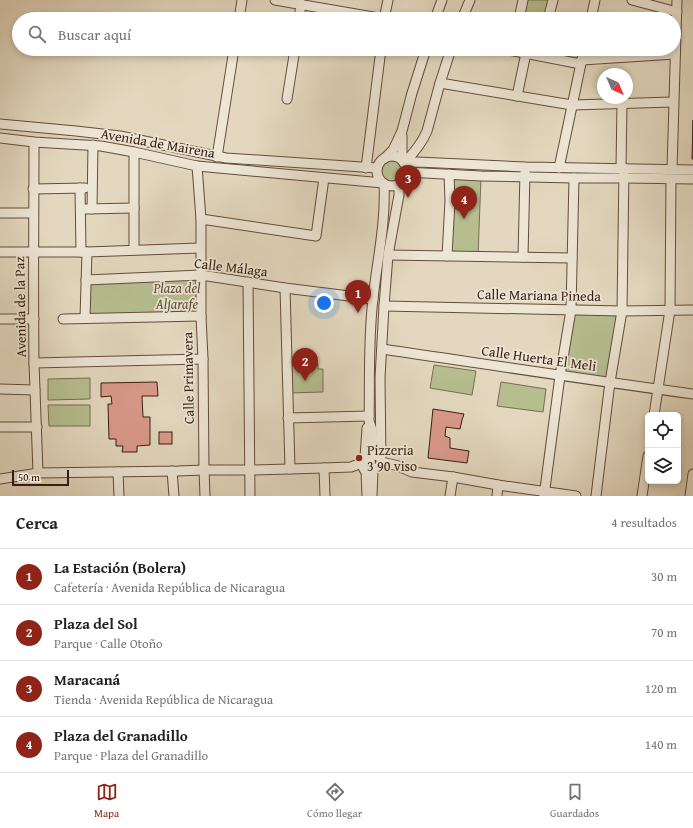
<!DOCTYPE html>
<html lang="es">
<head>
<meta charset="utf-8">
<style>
	:root { --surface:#fff; --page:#f6f6f6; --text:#202124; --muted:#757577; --line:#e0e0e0; --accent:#8f2418 }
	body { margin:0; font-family:"Gentium Book Plus",serif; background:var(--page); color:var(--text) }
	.controls { position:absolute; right:12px; bottom:12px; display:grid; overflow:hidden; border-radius:6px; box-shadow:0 2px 6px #0003 }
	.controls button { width:36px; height:36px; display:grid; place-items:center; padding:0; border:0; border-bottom:1px solid var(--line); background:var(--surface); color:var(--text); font:20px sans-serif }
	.compass { position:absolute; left:597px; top:68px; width:36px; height:36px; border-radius:50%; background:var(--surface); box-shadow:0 2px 6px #0003; rotate:136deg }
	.scale { position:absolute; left:12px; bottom:10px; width:57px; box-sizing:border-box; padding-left:4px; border:2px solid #381d11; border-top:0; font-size:11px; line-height:14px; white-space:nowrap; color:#381d11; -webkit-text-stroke:3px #ede6d5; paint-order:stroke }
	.you { position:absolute; left:324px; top:303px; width:14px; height:14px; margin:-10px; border:3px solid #fff; border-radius:50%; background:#1a73e8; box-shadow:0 0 0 6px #1a73e833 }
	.badge { display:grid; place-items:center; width:26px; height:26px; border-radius:50%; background:var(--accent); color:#fff; font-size:13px; font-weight:700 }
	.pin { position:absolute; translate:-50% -33px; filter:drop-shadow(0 1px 2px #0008) }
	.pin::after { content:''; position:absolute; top:21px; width:14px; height:12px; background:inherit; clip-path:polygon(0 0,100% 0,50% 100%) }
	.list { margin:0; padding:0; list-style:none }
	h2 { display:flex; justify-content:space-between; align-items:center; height:52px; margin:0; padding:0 16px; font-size:17px }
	h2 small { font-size:13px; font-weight:400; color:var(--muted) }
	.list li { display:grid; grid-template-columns:26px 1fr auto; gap:12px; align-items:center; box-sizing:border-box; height:56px; padding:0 16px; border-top:1px solid var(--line) }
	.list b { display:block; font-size:15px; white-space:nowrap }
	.list p { margin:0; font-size:13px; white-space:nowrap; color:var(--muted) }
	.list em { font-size:13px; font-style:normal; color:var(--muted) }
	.icon { flex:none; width:22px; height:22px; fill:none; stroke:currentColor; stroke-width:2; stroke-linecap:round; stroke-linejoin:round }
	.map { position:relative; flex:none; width:693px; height:496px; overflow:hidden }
	.search { position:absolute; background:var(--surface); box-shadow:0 2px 6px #0003; left:12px; right:12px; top:12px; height:44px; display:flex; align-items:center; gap:10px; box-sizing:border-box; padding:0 14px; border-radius:22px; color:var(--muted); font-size:15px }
	.sheet { height:276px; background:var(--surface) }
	nav { display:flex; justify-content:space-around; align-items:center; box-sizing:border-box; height:56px; border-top:1px solid var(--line); background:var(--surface); font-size:11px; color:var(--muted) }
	nav a { display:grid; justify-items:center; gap:2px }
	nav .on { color:var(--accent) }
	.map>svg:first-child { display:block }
	.green { fill:#b6be90; stroke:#776e50 }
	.building { fill:#db9a8b; stroke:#381d11 }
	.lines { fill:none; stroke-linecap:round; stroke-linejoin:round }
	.minor-casing { stroke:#634c3c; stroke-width:11 }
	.minor { stroke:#ede6d5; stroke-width:9 }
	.poi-dot { fill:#8f2418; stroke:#ede6d5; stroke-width:1.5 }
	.labels { text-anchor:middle; stroke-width:3.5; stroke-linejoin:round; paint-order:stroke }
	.street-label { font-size:14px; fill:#381d11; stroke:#ede6d5 }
	.park-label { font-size:14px; font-style:italic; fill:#5e4d37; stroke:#ede6d5 }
	.poi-label { font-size:14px; fill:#381d11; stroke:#ede6d5; text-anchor:start }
</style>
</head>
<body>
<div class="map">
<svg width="693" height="496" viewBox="0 0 693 496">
	<rect width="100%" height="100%" fill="#e3d8bf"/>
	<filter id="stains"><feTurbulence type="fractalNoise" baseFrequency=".005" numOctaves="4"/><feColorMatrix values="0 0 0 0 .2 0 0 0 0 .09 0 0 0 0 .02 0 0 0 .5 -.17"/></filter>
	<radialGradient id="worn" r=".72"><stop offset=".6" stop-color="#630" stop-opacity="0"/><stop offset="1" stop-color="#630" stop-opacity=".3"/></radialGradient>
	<g class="green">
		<polygon points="525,0 550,0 546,19 521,19"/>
		<circle cx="392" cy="171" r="12"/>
		<polygon points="449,174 481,176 478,257 447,256"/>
		<polygon points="201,275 201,316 85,318 86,280"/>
		<polygon points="571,310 622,311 610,382 560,376"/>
		<polygon points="287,364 318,364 318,369 323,369 323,392 288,393"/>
		<polygon points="434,365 476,371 472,395 430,388"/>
		<polygon points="90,378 90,399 48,400 48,379"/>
		<polygon points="501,382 546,389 543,412 497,406"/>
		<polygon points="48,405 90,405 90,426 49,426"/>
	</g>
	<g class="building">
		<polygon points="693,120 693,159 692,159"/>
		<polygon points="157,382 158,396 142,396 143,417 150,417 150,445 137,446 137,452 122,452 123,446 116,446 116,439 109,439 108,404 112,404 111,396 101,397 101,383"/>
		<polygon points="433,409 464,414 462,420 460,429 446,427 445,436 450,438 450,448 469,451 467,463 428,458"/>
		<rect x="159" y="432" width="13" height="12"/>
	</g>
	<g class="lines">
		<defs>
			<g id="minor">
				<polyline points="275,0 385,19"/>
				<polyline points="632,0 677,12"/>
				<polyline points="239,19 242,0"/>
				<polyline points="299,19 301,4"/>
				<polyline points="384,19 388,0"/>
				<polyline points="435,19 442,0"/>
				<polyline points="462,19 470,0"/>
				<polyline points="519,19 523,0"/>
				<polyline points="548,19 553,0"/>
				<polyline points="591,19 595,0"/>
				<polyline points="503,49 581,64"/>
				<polyline points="582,60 675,54"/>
				<polyline points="440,83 572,105 673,102"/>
				<polyline points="517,96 526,53"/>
				<polyline points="287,99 295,49"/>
				<polyline points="0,124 76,131 120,136 226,158 377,168"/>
				<polyline points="0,138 34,142 101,146 134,152 197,166 383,183"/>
				<path d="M 34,142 C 34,216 33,290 34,363 C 35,400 37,436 38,473"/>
				<circle cx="392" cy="171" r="15"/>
				<polyline points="217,157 234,49"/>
				<polyline points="385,158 393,150 402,131 412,93 426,49"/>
				<polyline points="402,160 402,136"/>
				<polyline points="404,163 418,162 526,167 693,170"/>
				<path d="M 404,163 C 413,154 422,143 427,131 L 440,83 L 451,49"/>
				<polyline points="197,166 201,219 201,316 203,359 204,470 205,496"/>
				<polyline points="366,168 381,49"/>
				<polyline points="559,168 584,49"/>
				<polyline points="621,168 622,104"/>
				<polyline points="672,169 677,0"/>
				<polyline points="406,172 481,176 574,178 624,178 693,179"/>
				<polyline points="80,188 81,252"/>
				<polyline points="33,189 85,188"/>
				<polyline points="86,209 134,208"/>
				<polyline points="92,209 93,145"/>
				<polyline points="0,213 33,213"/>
				<polyline points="201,219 316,236 324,178"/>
				<polyline points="134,250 134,152"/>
				<polyline points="0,252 87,252 200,248"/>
				<polyline points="388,255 572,258"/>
				<polyline points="447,256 450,201 449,174"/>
				<polyline points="523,257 525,172"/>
				<polyline points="86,280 201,275 285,288 373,299"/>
				<polyline points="248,282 250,496"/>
				<polyline points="285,288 290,469"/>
				<polyline points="384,306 622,311 693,310"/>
				<polyline points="85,318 87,252"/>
				<polyline points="0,319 34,319"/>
				<polyline points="63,319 201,316"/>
				<path d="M 382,349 C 485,364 589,380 693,394"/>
				<polyline points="34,363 203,359"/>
				<polyline points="0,389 35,390"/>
				<polyline points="654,415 670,310 671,179"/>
				<polyline points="288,418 369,416"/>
				<polyline points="0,427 37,427"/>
				<circle cx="369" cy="466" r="6"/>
				<polyline points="366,460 365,457 367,428"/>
				<path d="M 374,461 L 372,430 L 369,421 C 370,380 368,340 373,299 C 377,261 386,223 384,184"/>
				<polyline points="375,462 381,462 399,466 405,469 412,472 453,477 498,485 576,496"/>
				<polyline points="381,462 380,378 384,306 388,255 399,195 399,184"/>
				<polyline points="324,468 325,496"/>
				<polyline points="172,471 174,496"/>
				<polyline points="366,471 367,496"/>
				<polyline points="118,472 119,496"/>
				<polyline points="0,479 38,473 178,471 204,470 250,470 324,468 351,467 364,462"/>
				<polyline points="372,496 373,471"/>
				<polyline points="450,496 453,477"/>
				<polyline points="497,496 498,485"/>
				<polyline points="544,496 560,376 571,310 574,178"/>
				<polyline points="596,496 610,382 622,311 624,168"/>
				<polyline points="642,496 648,456"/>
				<polyline points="690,496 693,474"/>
			</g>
		</defs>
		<use href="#minor" class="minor-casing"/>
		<use href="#minor" class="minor"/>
	</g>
	<circle class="poi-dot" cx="359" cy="458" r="4"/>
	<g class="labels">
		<g class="street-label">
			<text transform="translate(158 143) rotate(10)" y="5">Avenida de Mairena</text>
			<text transform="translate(231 267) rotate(7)" y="5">Calle Málaga</text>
			<text transform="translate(539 295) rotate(1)" y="5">Calle Mariana Pineda</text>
			<text transform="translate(20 307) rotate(-91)" y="5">Avenida de la Paz</text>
			<text transform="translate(539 358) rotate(8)" y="5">Calle Huerta El Meli</text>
			<text transform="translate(188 378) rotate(-91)" y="5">Calle Primavera</text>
		</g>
		<g class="park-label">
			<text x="177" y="293">Plaza del<tspan x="177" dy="16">Aljarafe</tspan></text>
		</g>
		<g class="poi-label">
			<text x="367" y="455">Pizzeria<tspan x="367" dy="16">3’90 viso</tspan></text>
		</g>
	</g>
	<rect width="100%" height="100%" filter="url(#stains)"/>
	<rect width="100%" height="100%" fill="url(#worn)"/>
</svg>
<div class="controls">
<button><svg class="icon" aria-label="locate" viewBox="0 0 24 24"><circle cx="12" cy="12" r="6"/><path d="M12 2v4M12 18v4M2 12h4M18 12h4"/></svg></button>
<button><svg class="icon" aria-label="layers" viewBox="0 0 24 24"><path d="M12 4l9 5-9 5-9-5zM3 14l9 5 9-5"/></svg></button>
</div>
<svg class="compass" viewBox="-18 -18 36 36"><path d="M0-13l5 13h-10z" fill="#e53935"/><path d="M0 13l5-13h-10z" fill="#757577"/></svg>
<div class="scale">50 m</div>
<div class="you"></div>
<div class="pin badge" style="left:358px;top:313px">1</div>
<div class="pin badge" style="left:305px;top:381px">2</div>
<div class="pin badge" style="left:408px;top:198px">3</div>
<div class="pin badge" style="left:464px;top:219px">4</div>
<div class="search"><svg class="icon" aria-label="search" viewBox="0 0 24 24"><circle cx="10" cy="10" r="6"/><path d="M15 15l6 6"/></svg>Buscar aquí</div>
</div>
<section class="sheet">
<h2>Cerca<small>4 resultados</small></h2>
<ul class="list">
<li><span class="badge">1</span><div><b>La Estación (Bolera)</b><p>Cafetería · Avenida República de Nicaragua</p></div><em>30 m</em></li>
<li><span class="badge">2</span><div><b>Plaza del Sol</b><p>Parque · Calle Otoño</p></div><em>70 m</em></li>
<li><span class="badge">3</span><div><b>Maracaná</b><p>Tienda · Avenida República de Nicaragua</p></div><em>120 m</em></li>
<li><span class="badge">4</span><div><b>Plaza del Granadillo</b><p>Parque · Plaza del Granadillo</p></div><em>140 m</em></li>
</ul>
</section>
<nav>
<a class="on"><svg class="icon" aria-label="map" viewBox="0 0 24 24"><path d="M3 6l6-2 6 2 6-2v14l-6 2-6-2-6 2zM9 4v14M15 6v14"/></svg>Mapa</a>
<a><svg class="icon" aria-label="directions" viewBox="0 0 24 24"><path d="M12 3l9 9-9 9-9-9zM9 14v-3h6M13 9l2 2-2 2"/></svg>Cómo llegar</a>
<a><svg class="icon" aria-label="saved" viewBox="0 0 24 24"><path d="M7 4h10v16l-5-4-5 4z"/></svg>Guardados</a>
</nav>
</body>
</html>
